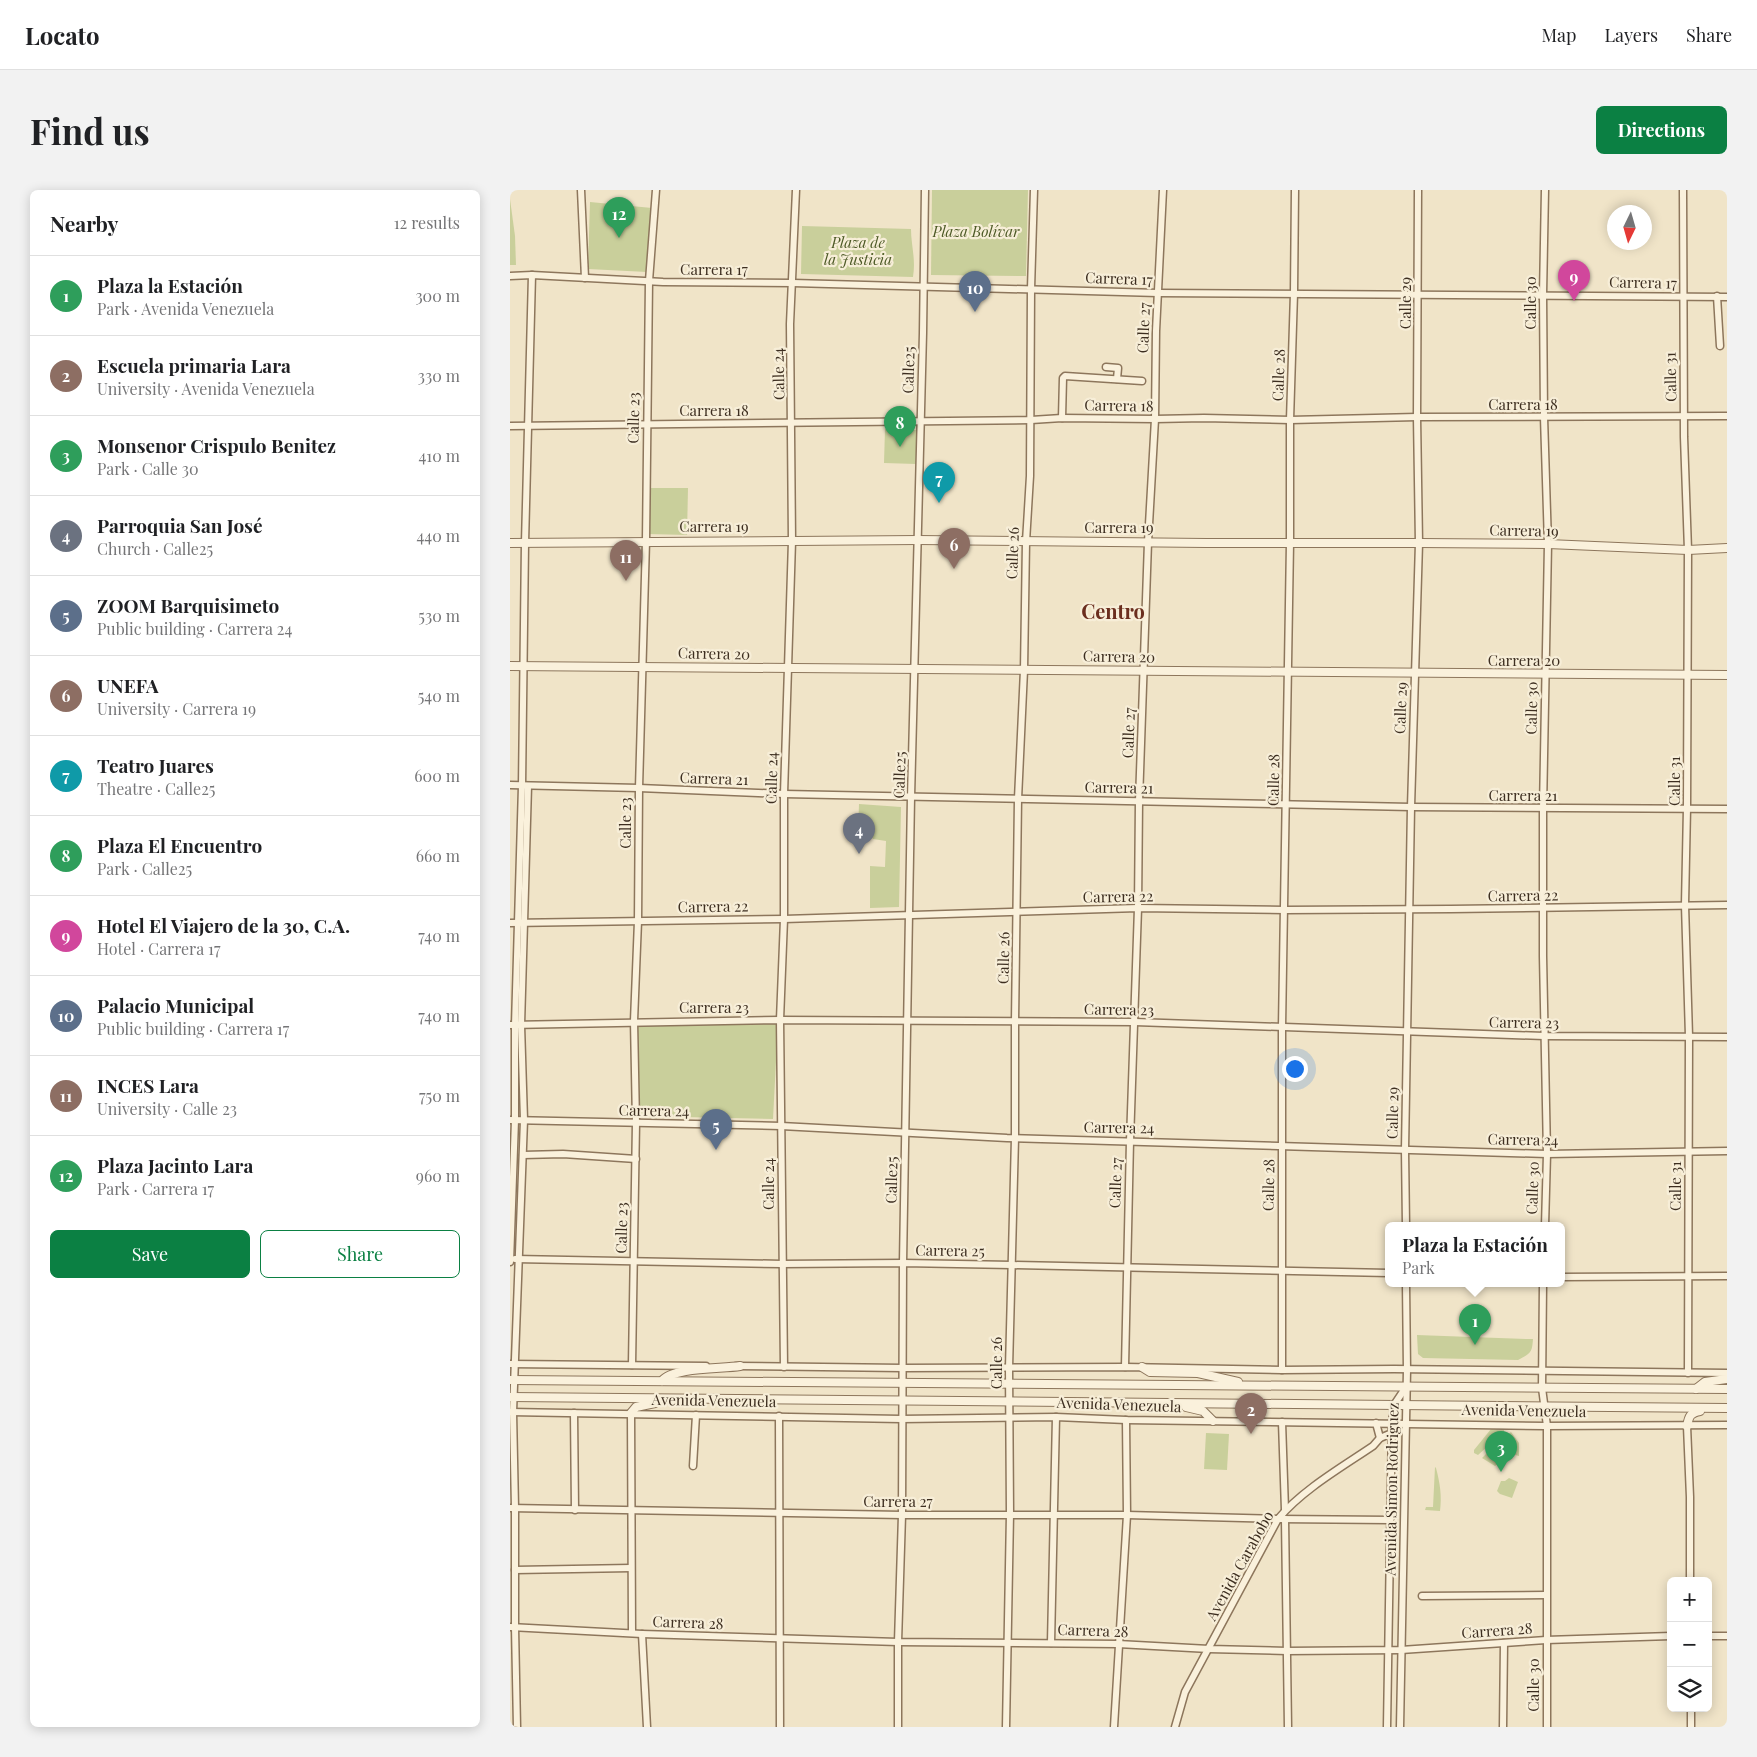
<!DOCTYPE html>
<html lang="en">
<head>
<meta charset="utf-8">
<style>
	:root { --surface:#fff; --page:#f2f2f2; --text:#202124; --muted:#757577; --line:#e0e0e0; --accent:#0b8043 }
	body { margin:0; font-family:"Playfair Display",serif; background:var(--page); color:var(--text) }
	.controls { position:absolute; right:15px; bottom:15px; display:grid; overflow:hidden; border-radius:8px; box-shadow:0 2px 12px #0003 }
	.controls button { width:45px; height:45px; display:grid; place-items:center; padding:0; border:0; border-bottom:1px solid var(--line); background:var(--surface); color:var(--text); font:25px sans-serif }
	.compass { position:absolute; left:1097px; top:15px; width:45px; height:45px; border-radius:50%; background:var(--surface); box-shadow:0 2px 12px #0003; rotate:185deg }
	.you { position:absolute; left:784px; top:878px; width:18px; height:18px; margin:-12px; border:4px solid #fff; border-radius:50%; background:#1a73e8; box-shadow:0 0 0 8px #1a73e833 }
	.badge { display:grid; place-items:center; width:32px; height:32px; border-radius:50%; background:var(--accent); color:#fff; font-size:16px; font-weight:700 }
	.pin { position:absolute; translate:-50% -41px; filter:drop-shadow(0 1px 2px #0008) }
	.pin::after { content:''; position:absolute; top:26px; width:18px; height:15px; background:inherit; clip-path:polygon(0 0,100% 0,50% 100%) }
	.popup { position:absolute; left:875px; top:1032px; width:180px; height:65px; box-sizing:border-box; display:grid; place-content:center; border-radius:8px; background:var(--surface); filter:drop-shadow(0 1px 4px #0005); font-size:16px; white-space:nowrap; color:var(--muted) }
	.popup b { font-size:19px; color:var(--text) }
	.popup::after { content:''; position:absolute; left:50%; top:100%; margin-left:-10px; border:10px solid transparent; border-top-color:var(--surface) }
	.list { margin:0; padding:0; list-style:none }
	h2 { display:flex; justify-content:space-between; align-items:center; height:65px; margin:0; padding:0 20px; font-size:21px }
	h2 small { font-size:16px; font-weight:400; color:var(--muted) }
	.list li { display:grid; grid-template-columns:32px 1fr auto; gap:15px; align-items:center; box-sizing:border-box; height:80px; padding:0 20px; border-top:1px solid var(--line) }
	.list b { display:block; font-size:19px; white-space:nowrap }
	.list p { margin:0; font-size:16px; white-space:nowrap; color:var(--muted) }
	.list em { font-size:16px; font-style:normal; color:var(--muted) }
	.actions { display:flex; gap:10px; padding:15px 20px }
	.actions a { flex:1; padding:11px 0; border:1px solid var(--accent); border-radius:8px; text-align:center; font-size:18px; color:var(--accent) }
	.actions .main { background:var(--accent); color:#fff }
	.icon { flex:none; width:28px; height:28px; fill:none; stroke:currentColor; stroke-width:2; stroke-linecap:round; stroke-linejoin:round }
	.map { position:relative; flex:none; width:1217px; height:1537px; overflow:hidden; border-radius:8px }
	header { display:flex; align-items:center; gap:30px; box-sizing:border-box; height:70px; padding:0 25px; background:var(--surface); border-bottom:1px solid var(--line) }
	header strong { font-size:24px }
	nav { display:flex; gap:28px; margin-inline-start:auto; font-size:18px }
	.intro { display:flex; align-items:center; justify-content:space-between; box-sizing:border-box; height:120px; padding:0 30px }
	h1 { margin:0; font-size:35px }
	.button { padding:12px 22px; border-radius:8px; background:var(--accent); color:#fff; font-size:18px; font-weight:700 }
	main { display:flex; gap:30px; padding:0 30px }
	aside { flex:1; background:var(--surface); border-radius:8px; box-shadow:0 2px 12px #0003 }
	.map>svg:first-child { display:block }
	.green { fill:#c9cf9b }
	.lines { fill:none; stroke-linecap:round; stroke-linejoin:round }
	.minor-casing { stroke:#8d765c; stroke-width:9 }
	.tertiary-casing { stroke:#8d765c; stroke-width:10 }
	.minor { stroke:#faf1dc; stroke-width:6 }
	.tertiary { stroke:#faf1dc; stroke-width:8 }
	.labels { text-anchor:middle; stroke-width:4.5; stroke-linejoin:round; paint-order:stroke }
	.park-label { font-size:15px; font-style:italic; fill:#4d5a26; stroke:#f7eed8 }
	.street-label { font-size:15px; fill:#3d2e20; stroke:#f7eed8 }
	.district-label { font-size:20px; font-weight:bold; fill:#6b2e1e; stroke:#f7eed8 }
</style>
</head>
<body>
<header>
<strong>Locato</strong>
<nav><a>Map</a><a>Layers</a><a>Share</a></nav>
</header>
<div class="intro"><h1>Find us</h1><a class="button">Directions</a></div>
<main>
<aside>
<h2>Nearby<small>12 results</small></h2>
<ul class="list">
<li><span class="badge" style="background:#2e9e5b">1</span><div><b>Plaza la Estación</b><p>Park · Avenida Venezuela</p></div><em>300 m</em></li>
<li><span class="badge" style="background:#8d6e63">2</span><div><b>Escuela primaria Lara</b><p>University · Avenida Venezuela</p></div><em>330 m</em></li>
<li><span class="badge" style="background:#2e9e5b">3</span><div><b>Monsenor Crispulo Benitez</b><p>Park · Calle 30</p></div><em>410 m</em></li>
<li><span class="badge" style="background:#6b7280">4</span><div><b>Parroquia San José</b><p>Church · Calle25</p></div><em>440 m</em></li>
<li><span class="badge" style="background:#5c6f8a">5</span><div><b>ZOOM Barquisimeto</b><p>Public building · Carrera 24</p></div><em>530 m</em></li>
<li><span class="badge" style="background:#8d6e63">6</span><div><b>UNEFA</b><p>University · Carrera 19</p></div><em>540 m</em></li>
<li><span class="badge" style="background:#0f9aa8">7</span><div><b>Teatro Juares</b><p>Theatre · Calle25</p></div><em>600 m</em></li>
<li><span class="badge" style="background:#2e9e5b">8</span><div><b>Plaza El Encuentro</b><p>Park · Calle25</p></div><em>660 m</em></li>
<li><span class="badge" style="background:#d1479c">9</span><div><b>Hotel El Viajero de la 30, C.A.</b><p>Hotel · Carrera 17</p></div><em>740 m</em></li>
<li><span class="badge" style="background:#5c6f8a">10</span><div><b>Palacio Municipal</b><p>Public building · Carrera 17</p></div><em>740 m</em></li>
<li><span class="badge" style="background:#8d6e63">11</span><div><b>INCES Lara</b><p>University · Calle 23</p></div><em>750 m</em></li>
<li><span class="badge" style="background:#2e9e5b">12</span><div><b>Plaza Jacinto Lara</b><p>Park · Carrera 17</p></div><em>960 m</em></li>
</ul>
<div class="actions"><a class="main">Save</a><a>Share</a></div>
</aside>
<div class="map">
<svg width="1217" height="1537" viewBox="0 0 1217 1537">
	<rect width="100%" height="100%" fill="#f0e4c8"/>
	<g class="green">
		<polygon points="422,0 518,0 516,86 421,85"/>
		<polygon points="0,9 5,46 6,75 0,75"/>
		<polygon points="80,12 142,18 137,82 78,79"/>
		<path d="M 292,36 L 401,39 C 401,55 406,69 403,87 L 291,84 Z"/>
		<polygon points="375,239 407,240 406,274 374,273"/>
		<polygon points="138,298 178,298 177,345 137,344"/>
		<polygon points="349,614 391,617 389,717 360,718 360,676 375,677 376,651 363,649 361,645 348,644"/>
		<polygon points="126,832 268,833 263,929 126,926"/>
		<path d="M 907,1145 L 1016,1149 L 1023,1149 C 1022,1163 1021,1163 1008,1170 L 913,1168 L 908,1164 Z"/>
		<polygon points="981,1239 994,1240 994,1242 968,1265 964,1263 964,1260"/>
		<polygon points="1001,1242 1009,1253 1009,1266 998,1263 987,1254"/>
		<polygon points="696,1243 719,1244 717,1280 694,1279"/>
		<polygon points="984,1256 996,1266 993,1274 989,1273 985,1276 972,1268"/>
		<path d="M 925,1277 L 926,1278 C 930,1293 932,1306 930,1321 L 915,1320 L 916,1317 L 923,1317 Z"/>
		<polygon points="999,1288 1008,1292 1002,1308 990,1304 987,1301 991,1291 995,1291"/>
	</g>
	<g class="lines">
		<defs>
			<g id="minor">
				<polyline points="71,0 75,88"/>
				<polyline points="1173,0 1174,247 1178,360 1177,618 1175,715 1179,846 1178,1183"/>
				<polyline points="0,86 22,85 153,92 283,93 648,103 1217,107"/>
				<polyline points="1207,106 1210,156"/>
				<polyline points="596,177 608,178 607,189"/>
				<polyline points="552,228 553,188 555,186 632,191"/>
				<polyline points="0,236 521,230 552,228 645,229 694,228 780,230 907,227 1217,226"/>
				<polyline points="0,595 129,598 274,604 901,617 1217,619"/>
				<polyline points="0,733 274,729 628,718 775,720 941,719 1217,715"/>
				<polyline points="0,835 270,830 625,832 1034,846 1217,847"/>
				<polyline points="0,930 271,936 497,948 1037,964 1217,961"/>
				<polyline points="13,965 53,964 126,969"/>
				<polyline points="896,1036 895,960 901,617 909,353 907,227 908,0"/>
				<polyline points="1035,1036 1037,964 1033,766 1033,619 1038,354 1034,227 1033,105 1035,0"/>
				<polyline points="5,1069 272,1074 393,1073 502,1075 879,1083"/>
				<polyline points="0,1072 5,930 5,835 12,596 15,353 22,85"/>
				<polyline points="1051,1087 1217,1086"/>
				<polyline points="1033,1094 1032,1198 1037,1236 1037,1537"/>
				<polyline points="0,1174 196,1176"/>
				<polyline points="122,1175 126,933 124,831 128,731 129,598 136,351 139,91 146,0"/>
				<polyline points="226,1176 393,1178 615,1177 772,1180 884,1179 1217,1183"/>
				<polyline points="274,1177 270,830 274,729 274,604 282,351 280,134 286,0"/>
				<polyline points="615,1177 620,951 628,718 629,611 638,352 645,229 646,141 653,0"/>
				<polyline points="772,1180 772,837 780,353 780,230 784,103 785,0"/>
				<polyline points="0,1222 391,1229 546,1227 616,1230 1035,1236 1217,1235"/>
				<polyline points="64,1223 65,1320"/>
				<polyline points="121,1223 122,1442"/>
				<polyline points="269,1226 270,1537"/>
				<polyline points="772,1232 775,1320"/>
				<polyline points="866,1233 870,1248"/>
				<polyline points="1177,1236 1180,1307 1180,1391"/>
				<polyline points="183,1276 186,1225"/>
				<polyline points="0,1318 392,1325 617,1325 768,1329 880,1330"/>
				<polyline points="775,1329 778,1537"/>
				<polyline points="5,1380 121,1378"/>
				<polyline points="912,1406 1036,1405"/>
				<polyline points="0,1437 132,1444 388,1452 608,1454 699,1459 777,1461 891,1460 1036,1450 1161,1446"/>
				<polyline points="132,1444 137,1537"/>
				<polyline points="1198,1446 1217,1446"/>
				<polyline points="541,1453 546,1227"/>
				<polyline points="1181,1518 1181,1537"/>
				<polyline points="7,1537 5,1437 5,1318 3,1222 14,930 11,835 18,596"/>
				<polyline points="388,1537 388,1452 392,1325 393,1073 401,607 413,143 415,0"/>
				<polyline points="496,1537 500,1324 499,1178 505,948 505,832 508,609 514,480 516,352 520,286 521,99 524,0"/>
				<polyline points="604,1537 617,1325 616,1230"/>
				<path d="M 665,1537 L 675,1502 L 768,1329 C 792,1300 832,1277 863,1256 L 870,1248 L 882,1243"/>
				<polyline points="877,1537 882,1233 884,1215 896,1197"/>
				<polyline points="890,1537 897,1180 896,1094"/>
				<polyline points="993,1537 994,1453"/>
			</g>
			<g id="tertiary">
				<polyline points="0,353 408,350 696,353 909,353 1038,354 1178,360 1217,358"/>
				<polyline points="0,476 1217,485"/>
				<polyline points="632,1177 640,1182 688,1183 728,1192"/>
				<polyline points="0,1190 1217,1199"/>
				<path d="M 152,1191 C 163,1177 211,1179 230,1176"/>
				<polyline points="1186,1199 1195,1192 1217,1189"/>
				<polyline points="0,1207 1217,1218"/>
				<polyline points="676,1217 693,1221 703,1231"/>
				<polyline points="121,1223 126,1217 145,1213"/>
				<path d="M 1177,1236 C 1179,1226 1180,1223 1190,1221"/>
			</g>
		</defs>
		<use href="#minor" class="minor-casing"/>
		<use href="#tertiary" class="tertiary-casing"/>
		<use href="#minor" class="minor"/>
		<use href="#tertiary" class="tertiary"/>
	</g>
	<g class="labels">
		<g class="park-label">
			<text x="466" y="47">Plaza Bolívar</text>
			<text x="348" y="58">Plaza de<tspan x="348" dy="17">la Justicia</tspan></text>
		</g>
		<g class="street-label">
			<text x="204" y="85">Carrera 17</text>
			<text transform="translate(609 89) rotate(2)" y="5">Carrera 17</text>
			<text transform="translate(1133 93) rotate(1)" y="5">Carrera 17</text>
			<text transform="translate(896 113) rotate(-90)" y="5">Calle 29</text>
			<text transform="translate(1021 113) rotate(-90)" y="5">Calle 30</text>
			<text transform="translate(634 138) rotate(-88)" y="5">Calle 27</text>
			<text transform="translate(399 180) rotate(-88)" y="5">Calle25</text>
			<text transform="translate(269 184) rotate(-91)" y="5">Calle 24</text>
			<text transform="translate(769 185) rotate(-88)" y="5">Calle 28</text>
			<text transform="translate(1161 187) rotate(-91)" y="5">Calle 31</text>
			<text x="1013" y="220">Carrera 18</text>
			<text transform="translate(609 216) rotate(1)" y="5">Carrera 18</text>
			<text x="204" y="226">Carrera 18</text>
			<text transform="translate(124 228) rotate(-89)" y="5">Calle 23</text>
			<text x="204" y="342">Carrera 19</text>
			<text x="609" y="343">Carrera 19</text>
			<text transform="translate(1014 341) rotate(1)" y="5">Carrera 19</text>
			<text transform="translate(503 363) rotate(-88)" y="5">Calle 26</text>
			<text transform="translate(204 464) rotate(1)" y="5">Carrera 20</text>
			<text transform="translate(609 467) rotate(1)" y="5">Carrera 20</text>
			<text x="1014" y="476">Carrera 20</text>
			<text transform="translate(891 518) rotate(-88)" y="5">Calle 29</text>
			<text transform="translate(1022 518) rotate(-89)" y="5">Calle 30</text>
			<text transform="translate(619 543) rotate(-88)" y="5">Calle 27</text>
			<text transform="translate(390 585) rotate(-88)" y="5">Calle25</text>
			<text transform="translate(262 588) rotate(-89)" y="5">Calle 24</text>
			<text transform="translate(204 589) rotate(2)" y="5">Carrera 21</text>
			<text transform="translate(764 590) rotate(-89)" y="5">Calle 28</text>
			<text transform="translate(1165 591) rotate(-90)" y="5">Calle 31</text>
			<text transform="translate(609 598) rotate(1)" y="5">Carrera 21</text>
			<text x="1013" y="611">Carrera 21</text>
			<text transform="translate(116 633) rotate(-90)" y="5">Calle 23</text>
			<text transform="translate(1013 706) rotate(-1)" y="5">Carrera 22</text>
			<text transform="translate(608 707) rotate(-1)" y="5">Carrera 22</text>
			<text transform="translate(203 717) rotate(-1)" y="5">Carrera 22</text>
			<text transform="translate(494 768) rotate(-89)" y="5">Calle 26</text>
			<text x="204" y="823">Carrera 23</text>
			<text transform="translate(609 820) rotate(1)" y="5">Carrera 23</text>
			<text transform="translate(1014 833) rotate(1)" y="5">Carrera 23</text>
			<text transform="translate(144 921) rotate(1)" y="5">Carrera 24</text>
			<text transform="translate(883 923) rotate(-89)" y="5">Calle 29</text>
			<text transform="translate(609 938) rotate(1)" y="5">Carrera 24</text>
			<text transform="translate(1013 950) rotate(1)" y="5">Carrera 24</text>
			<text transform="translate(382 990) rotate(-89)" y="5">Calle25</text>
			<text transform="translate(606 993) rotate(-88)" y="5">Calle 27</text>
			<text transform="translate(259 994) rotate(-90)" y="5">Calle 24</text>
			<text transform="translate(759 995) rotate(-89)" y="5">Calle 28</text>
			<text transform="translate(1166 996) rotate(-90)" y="5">Calle 31</text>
			<text transform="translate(1023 998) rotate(-88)" y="5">Calle 30</text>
			<text transform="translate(112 1038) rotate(-89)" y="5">Calle 23</text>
			<text transform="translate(440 1061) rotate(1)" y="5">Carrera 25</text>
			<text transform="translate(487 1173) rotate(-90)" y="5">Calle 26</text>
			<text transform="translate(204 1211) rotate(1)" y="5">Avenida Venezuela</text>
			<text transform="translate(609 1215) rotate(2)" y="5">Avenida Venezuela</text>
			<text transform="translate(1014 1221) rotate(1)" y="5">Avenida Venezuela</text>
			<text transform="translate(882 1299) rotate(-89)" y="5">Avenida Simon Rodriguez</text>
			<text x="388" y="1317">Carrera 27</text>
			<text transform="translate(730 1376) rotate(-61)" y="5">Avenida Carabobo</text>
			<text transform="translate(178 1433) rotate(2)" y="5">Carrera 28</text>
			<text transform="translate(583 1441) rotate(2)" y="5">Carrera 28</text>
			<text transform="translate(987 1441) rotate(-4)" y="5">Carrera 28</text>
			<text transform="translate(1024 1495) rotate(-90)" y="5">Calle 30</text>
		</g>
		<g class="district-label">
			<text x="603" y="429">Centro</text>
		</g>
	</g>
</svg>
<div class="controls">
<button>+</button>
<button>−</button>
<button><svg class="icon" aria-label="layers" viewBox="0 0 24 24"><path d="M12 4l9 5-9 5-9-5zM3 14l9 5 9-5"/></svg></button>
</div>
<svg class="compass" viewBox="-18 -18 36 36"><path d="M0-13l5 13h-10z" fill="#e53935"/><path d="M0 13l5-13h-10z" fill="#757577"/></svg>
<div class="you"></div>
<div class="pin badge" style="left:965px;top:1155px;background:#2e9e5b">1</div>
<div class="popup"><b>Plaza la Estación</b>Park</div>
<div class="pin badge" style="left:741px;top:1244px;background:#8d6e63">2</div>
<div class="pin badge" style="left:991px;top:1282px;background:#2e9e5b">3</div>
<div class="pin badge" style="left:349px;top:664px;background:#6b7280">4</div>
<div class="pin badge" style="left:206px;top:960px;background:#5c6f8a">5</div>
<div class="pin badge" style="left:444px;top:379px;background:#8d6e63">6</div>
<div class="pin badge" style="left:429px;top:313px;background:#0f9aa8">7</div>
<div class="pin badge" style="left:390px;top:257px;background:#2e9e5b">8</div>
<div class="pin badge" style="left:1064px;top:111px;background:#d1479c">9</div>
<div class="pin badge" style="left:465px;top:122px;background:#5c6f8a">10</div>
<div class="pin badge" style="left:116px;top:391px;background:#8d6e63">11</div>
<div class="pin badge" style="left:109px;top:48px;background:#2e9e5b">12</div>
</div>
</main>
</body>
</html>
